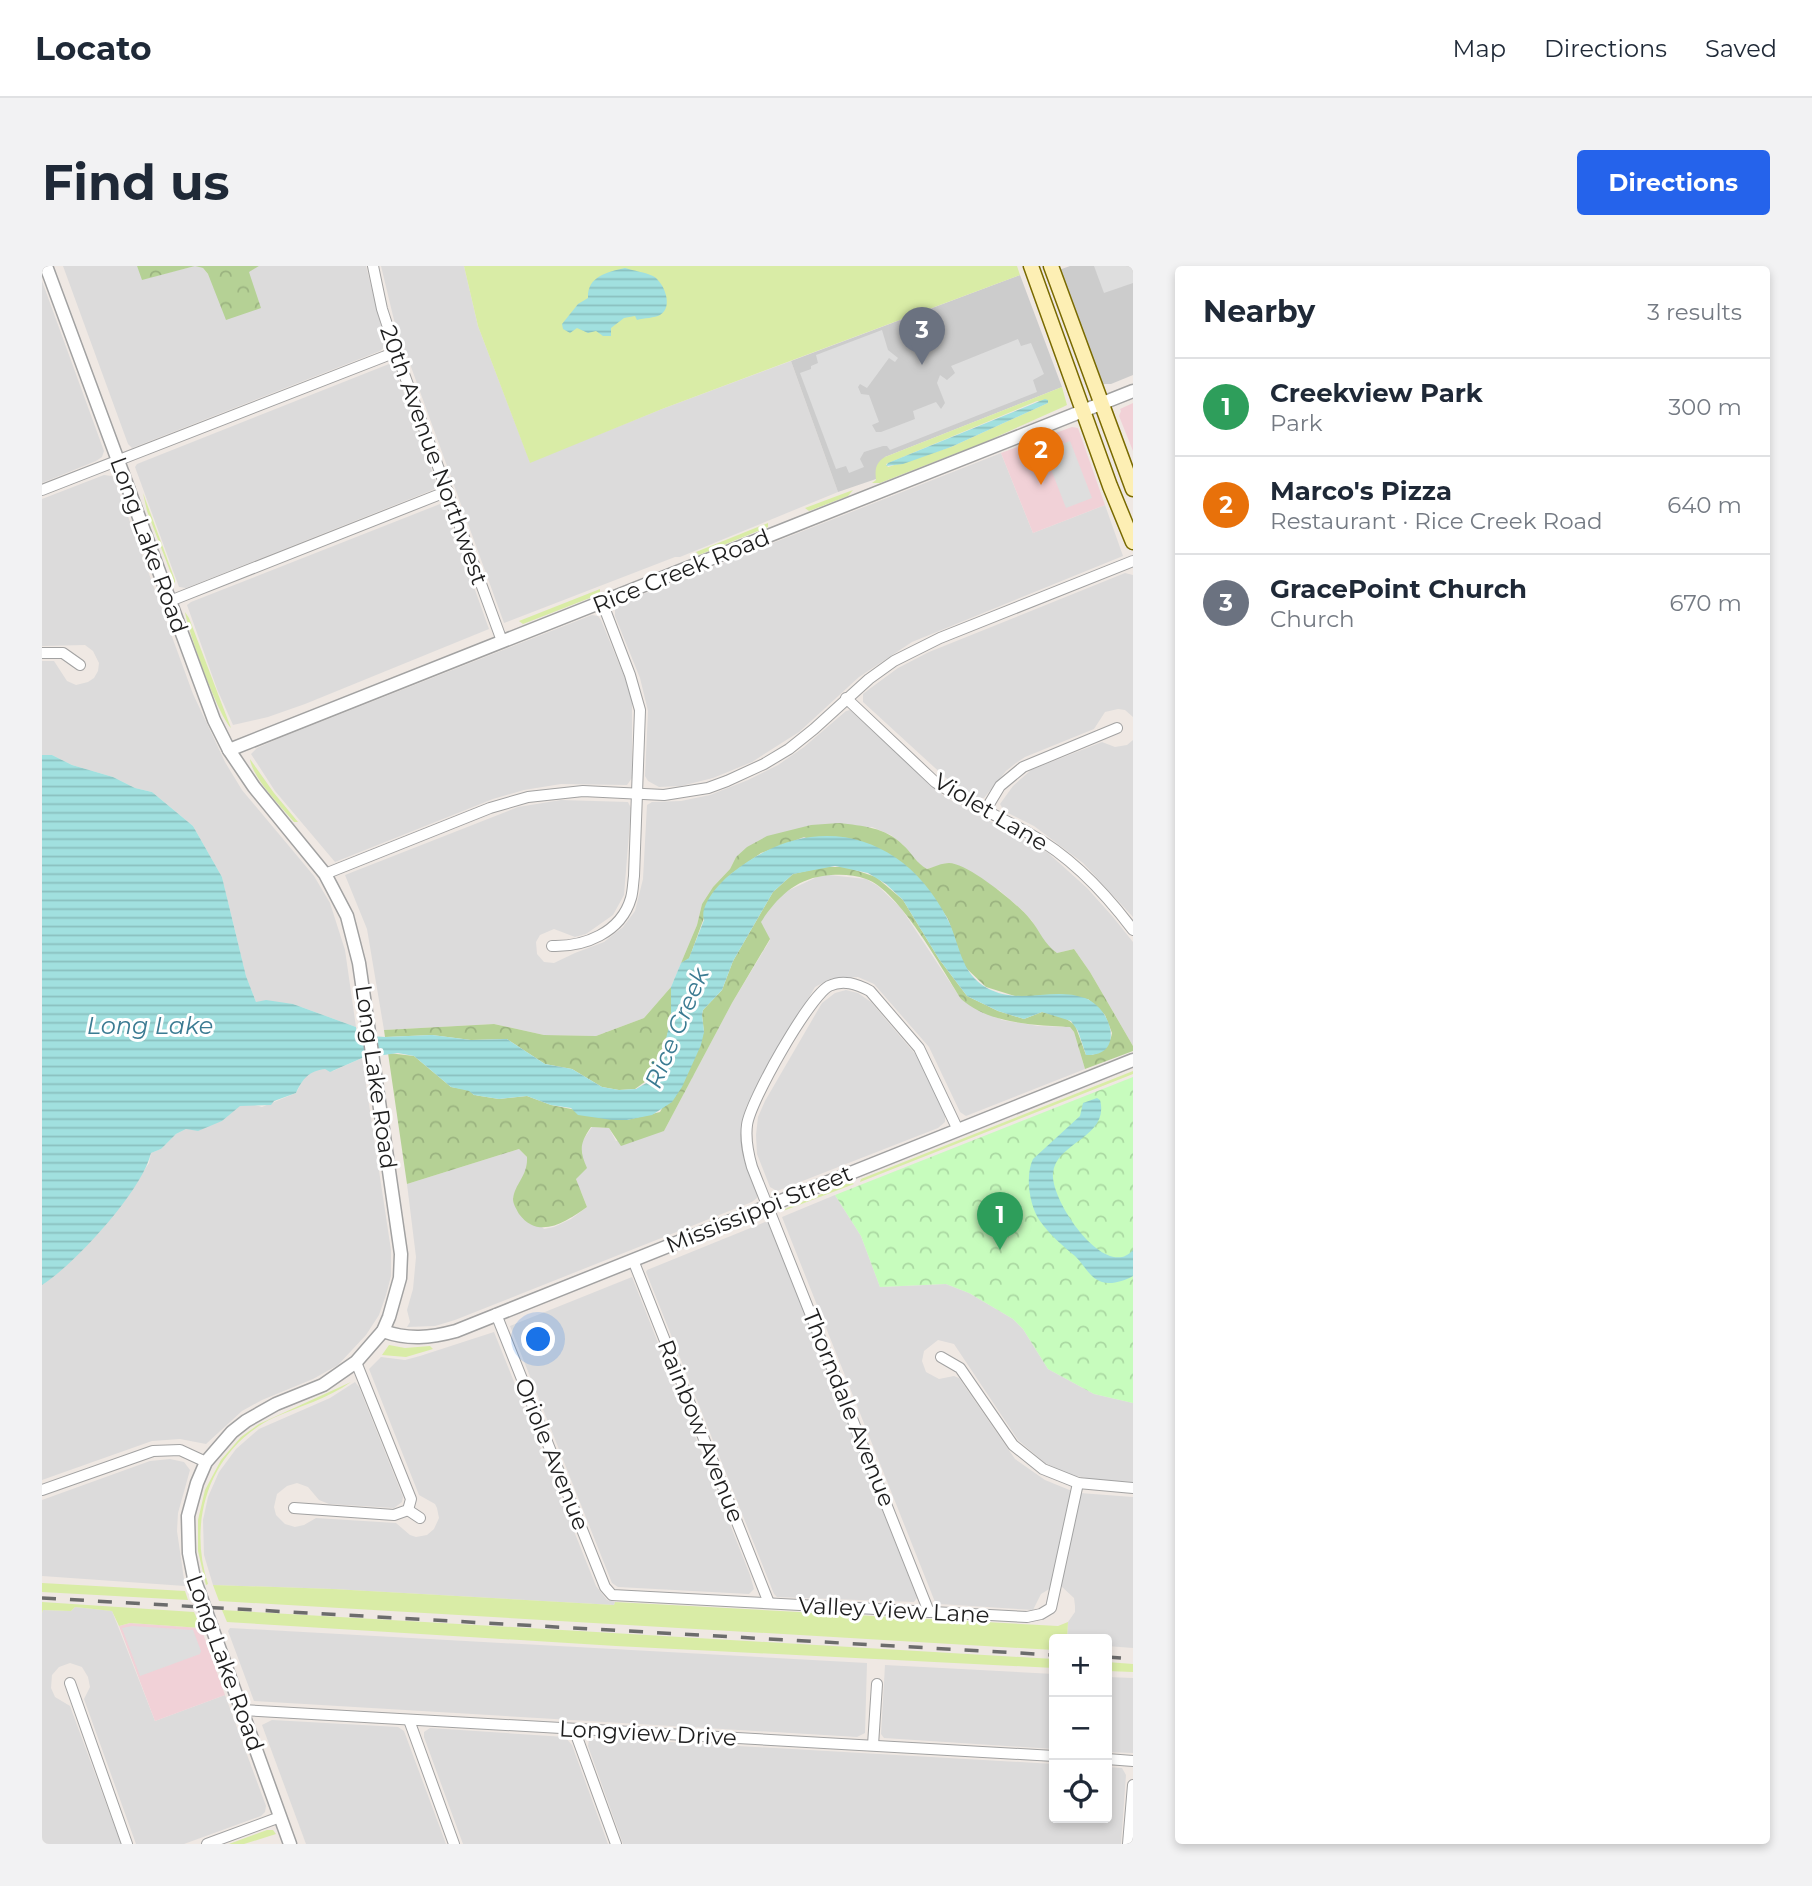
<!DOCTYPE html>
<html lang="en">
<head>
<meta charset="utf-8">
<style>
	:root { --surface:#fff; --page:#f2f2f3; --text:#1f2937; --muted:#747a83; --line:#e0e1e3; --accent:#2563eb }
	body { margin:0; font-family:Montserrat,sans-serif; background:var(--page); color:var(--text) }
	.controls { position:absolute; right:21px; bottom:21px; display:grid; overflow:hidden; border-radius:7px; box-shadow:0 4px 10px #0003 }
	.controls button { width:63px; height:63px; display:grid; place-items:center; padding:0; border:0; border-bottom:2px solid var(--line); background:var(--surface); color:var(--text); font:35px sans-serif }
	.you { position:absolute; left:497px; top:1074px; width:24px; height:24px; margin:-18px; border:5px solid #fff; border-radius:50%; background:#1a73e8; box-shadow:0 0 0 10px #1a73e833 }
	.badge { display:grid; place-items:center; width:46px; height:46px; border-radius:50%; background:var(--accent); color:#fff; font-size:23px; font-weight:700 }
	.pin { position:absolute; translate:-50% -58px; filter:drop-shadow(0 2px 4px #0008) }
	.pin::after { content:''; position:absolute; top:37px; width:24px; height:21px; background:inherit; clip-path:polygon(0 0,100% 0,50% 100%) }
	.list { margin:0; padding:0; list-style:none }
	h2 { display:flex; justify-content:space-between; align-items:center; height:91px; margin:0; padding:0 28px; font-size:30px }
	h2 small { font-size:23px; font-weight:400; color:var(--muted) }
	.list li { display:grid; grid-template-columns:46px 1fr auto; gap:21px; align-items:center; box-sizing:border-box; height:98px; padding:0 28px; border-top:2px solid var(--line) }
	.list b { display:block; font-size:26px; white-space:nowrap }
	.list p { margin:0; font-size:23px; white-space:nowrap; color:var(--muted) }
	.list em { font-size:23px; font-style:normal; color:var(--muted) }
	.icon { flex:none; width:38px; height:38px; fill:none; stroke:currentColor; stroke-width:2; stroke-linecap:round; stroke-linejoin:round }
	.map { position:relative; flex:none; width:1091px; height:1578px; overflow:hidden; border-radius:7px }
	header { display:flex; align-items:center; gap:42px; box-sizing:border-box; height:98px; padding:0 35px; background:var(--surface); border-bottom:2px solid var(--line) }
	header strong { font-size:33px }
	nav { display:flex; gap:38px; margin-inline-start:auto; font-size:24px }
	.intro { display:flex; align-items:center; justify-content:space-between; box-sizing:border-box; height:168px; padding:0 42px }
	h1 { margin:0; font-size:49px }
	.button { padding:18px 32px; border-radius:7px; background:var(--accent); color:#fff; font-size:24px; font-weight:700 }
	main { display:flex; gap:42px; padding:0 42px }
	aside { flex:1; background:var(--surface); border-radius:7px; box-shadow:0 4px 10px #0003 }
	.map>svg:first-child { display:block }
	.residential { fill:#dcdbdb }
	.commercial { fill:#f1d1d7 }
	.religious { fill:#ccc }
	.grass { fill:#d9eca6; fill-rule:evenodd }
	.forest { fill:url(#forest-crowns) }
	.park { fill:url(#park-crowns) }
	.parking { fill:#dedede }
	.water { fill:url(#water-rules) }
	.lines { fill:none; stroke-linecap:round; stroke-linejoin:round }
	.minor-casing { stroke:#a2a2a2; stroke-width:12 }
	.tertiary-casing { stroke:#a2a2a2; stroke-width:15 }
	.secondary-casing { stroke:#796a00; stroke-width:17 }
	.minor { stroke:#fff; stroke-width:10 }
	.tertiary { stroke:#fff; stroke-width:12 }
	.secondary { stroke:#fdefb4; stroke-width:14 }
	.rail { stroke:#6c6c6c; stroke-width:3.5; stroke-dasharray:14 14; stroke-linecap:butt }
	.labels { text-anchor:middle; stroke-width:6; stroke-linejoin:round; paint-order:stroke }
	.street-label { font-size:23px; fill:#1e1e1e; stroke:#fff }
	.water-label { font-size:24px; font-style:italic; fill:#3b7b92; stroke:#fff }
</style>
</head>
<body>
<header>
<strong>Locato</strong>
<nav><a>Map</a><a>Directions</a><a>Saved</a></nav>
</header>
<div class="intro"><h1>Find us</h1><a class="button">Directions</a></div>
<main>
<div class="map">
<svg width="1091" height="1578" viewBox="0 0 1091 1578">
	<defs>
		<pattern id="forest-crowns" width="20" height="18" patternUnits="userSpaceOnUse" patternTransform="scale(1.75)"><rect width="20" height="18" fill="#b5d195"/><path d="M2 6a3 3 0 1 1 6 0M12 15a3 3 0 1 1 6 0" fill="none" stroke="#9bb380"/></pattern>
		<pattern id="park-crowns" width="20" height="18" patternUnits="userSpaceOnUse" patternTransform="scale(1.75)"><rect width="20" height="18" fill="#c7fcbd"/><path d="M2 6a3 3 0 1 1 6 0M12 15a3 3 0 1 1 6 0" fill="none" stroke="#aad8a2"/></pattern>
		<pattern id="water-rules" width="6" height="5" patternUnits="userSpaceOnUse" patternTransform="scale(1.75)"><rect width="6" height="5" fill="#a1e0df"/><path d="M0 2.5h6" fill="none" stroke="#8ac0bf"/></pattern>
	</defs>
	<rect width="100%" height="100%" fill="#efe8e3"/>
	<g class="residential">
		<polygon points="21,0 95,0 101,13 153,0 161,2 166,8 207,5 217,0 324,0 344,80 338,85 90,182 86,178"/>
		<polygon points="339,0 422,0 436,60 488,196 620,143 749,95 796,226 638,291 633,291 462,357 352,54"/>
		<polygon points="0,15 62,185 60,191 54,195 0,217"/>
		<polygon points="347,98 354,105 394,216 393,223 144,322 137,321 93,201 95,198"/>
		<polygon points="959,187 991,267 1063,239 1081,290 870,376 817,411 757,466 710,496 671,512 639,520 617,521 606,515 603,510 606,445 598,412 573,350 573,341 576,338"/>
		<polygon points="62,209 70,210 73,215 151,428 183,496 200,524 272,610 288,637 303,684 314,761 251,738 214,736 204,710 180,611 151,560 110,526 93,522 71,511 30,499 10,489 0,489 0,395 12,395 25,415 34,419 46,416 52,412 56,405 57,397 51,385 43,379 0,380 0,233"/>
		<polygon points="398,238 404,243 447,363 263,438 226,451 191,459 175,423 145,339 149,336"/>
		<polygon points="1083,307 1091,309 1091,451 1083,444 1076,443 1063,446 1052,463 983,491 974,497 964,505 942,532 936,532 904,512 821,436 821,428 826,424 856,402 887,386"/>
		<polygon points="550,349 556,350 559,354 584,415 590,436 590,512 585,519 519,518 482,524 451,533 293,596 233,525 209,488 215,482 238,472"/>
		<polygon points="808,444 903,531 1005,586 1045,622 1071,651 1091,676 1091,780 1048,706 1032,683 1015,687 1005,681 990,655 980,644 957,624 906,597 885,603 877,598 861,579 849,569 830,561 694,591 688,603 671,621 660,638 655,659 629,721 602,752 554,770 502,769 452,758 342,764 325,663 303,609 476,541 519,534 586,536 589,542 582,629 571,649 544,668 533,671 512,663 498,669 494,676 495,688 502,696 512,697 533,687 562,676 581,661 593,645 601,613 605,539 610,536 639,535 668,529 706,514 736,499 762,481 804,445"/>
		<polygon points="1091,474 1091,651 1041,597 992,560 962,545 958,538 971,520 989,504 1060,476 1073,481 1085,479"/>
		<polygon points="787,609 824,613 836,620 859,642 919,733 960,754 996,760 1028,761 1032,766 1043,803 924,850 918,846 887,781 832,718 816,711 790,712 773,721 766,733 720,809 704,841 699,868 700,884 715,927 715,932 710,936 413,1054 393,1060 365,1061 368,1056 365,1044 371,1023 374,991 365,918 477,883 485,891 486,902 471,932 502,963 512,961 529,953 545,941 534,913 539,877 550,861 567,862 574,875 622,865 690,737 728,674 718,656 733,634 743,626 775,611"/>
		<polygon points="804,724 816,727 829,736 874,789 884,806 903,850 903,856 896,862 735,925 728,921 715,888 714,869 716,851 723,835 780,737 793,727"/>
		<polygon points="320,792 349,984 349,1010 344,1029 337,1049 324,1069 296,1099 271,1113 220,1134 200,1145 164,1178 138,1173 110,1175 0,1214 0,1019 60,963 84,932 107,897 109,887 119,883 134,868 144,863 180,855 198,839 209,838 220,841 254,827 262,812 272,804 283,803 291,805"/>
		<polygon points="793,929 819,970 838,1021 904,1018 927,1027 971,1053 981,1063 1006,1103 1052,1128 1091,1137 1091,1216 1055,1214 1029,1209 1003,1197 976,1174 912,1078 896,1074 882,1085 880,1095 884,1106 897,1113 912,1110 917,1112 973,1193 1003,1214 1030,1225 1009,1322 999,1328 991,1344 897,1338 893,1336 740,951"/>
		<polygon points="723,956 727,957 873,1327 875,1332 872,1336 735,1331 732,1328 604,1006 605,1004"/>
		<polygon points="590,1011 708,1309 712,1323 707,1328 576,1321 570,1317 468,1060"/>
		<polygon points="452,1066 554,1320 565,1334 573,1336 572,1339 291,1323 171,1319 162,1289 161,1254 166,1231 177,1206 194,1183 217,1163 288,1132 313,1116 317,1121 361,1231 360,1236 352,1242 287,1238 277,1234 266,1221 255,1217 245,1220 235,1228 232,1241 234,1249 243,1258 253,1261 262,1259 274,1252 354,1257 368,1269 374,1271 385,1269 392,1263 397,1252 395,1242 393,1238 377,1229 327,1103 339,1091 363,1094 378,1090"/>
		<polygon points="128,1193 142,1196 148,1204 136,1247 135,1265 143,1320 0,1310 0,1234 108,1195"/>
		<polygon points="1038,1227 1091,1231 1091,1382 1065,1380 1065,1373 1025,1373 1026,1356 1033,1346 1033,1340 1032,1332 1018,1319"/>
		<polygon points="33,1341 70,1345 113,1455 183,1429 224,1540 223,1546 219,1550 142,1578 94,1578 42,1433 48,1421 46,1411 40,1401 28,1397 17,1401 10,1409 9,1422 13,1431 28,1440 79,1578 0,1578 0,1347 1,1344 29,1345"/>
		<polygon points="188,1362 825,1397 823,1467 815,1471 212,1435 186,1365"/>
		<polygon points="843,1399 1012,1408 1012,1483 842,1472 839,1468"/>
		<polygon points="1065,1411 1091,1412 1091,1487 1065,1486"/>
		<polygon points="230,1454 356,1461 362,1465 404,1578 264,1578 220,1459"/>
		<polygon points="388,1462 523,1471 530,1479 566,1578 421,1578 382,1471 382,1466"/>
		<polygon points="558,1472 1012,1498 1012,1552 1065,1552 1065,1501 1080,1502 1084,1509 1079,1578 581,1578 546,1480 547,1474"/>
	</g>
	<g class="commercial">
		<polygon points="1091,137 1091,185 1077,150 1079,145 1078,143"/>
		<polygon points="1030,161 1036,162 1063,239 991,267 959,187"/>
		<polygon points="88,1357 159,1362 183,1429 113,1455 77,1360"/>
	</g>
	<g class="religious">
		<polygon points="1028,0 1091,0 1091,109 1069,118 1061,118 1059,115 1017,4"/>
		<polygon points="978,9 1020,121 843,191 834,213 796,226 749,95"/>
	</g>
	<g class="grass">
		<polygon points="422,0 975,0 978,9 620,143 488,197 436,60"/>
		<path d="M 1020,121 L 1025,139 L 1021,141 L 943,176 L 838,217 L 830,217 L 834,214 C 833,204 833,197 843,191 ZM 995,135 L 1006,137 L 909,181 L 846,201 L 844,198 Z"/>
		<polygon points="811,224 806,230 767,245 763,242"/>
		<polygon points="101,227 133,314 133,318 105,245"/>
		<polygon points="726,257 726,261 657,289 654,286"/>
		<polygon points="558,323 558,328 481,358 477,355"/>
		<path d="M 143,346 L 147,352 L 189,462 C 176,450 146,365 143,346 Z"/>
		<path d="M 208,493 L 232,527 L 256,556 L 252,556 C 239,541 210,511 208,493 Z"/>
		<polygon points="1091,805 1091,808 818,916 819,913"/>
		<polygon points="809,916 812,918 741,945 745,942"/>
		<polygon points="347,1079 363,1082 388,1080 391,1083 364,1091 340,1089"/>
		<path d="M 309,1116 C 285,1133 258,1140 231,1152 C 168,1183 145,1254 166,1318 L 164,1319 L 156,1285 L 156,1254 L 163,1224 L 179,1194 L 199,1171 L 217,1158 Z"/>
		<polygon points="0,1317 143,1325 146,1334 0,1326"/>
		<polygon points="171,1319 291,1323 572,1339 573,1336 1016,1360 1026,1356 1025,1373 1012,1373 1012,1384 177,1335"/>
		<polygon points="0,1336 152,1346 159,1362 88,1357 77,1360 70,1345 33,1341 29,1345 1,1344 0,1347"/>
		<polygon points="180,1344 1012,1393 1012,1402 574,1380 185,1356"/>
		<polygon points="1065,1396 1091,1398 1091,1406 1065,1405"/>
		<polygon points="225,1564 231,1564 234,1568 202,1578 187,1578"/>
	</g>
	<g class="forest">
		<polygon points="95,0 217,0 207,6 219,42 184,54 166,8 161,2 153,0 100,14"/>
		<path d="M 797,557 C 821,560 843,561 861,579 C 870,587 874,597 885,603 C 892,601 900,597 907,597 C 926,597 976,638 988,653 C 998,665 1002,678 1015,687 L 1032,683 L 1048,706 L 1091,780 L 1091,785 L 1043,803 L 1032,766 L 1028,761 C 991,759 948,758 919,733 C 900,703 857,624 824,613 C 811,608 794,608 781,610 C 752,614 734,633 719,656 L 728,673 L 690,737 L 622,865 L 579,880 L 567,862 L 549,861 C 538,877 537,884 545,902 L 534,913 L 545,941 C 525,955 497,975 477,948 C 475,944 471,938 471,933 C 473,917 486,910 485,891 L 477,883 L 365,918 L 346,787 L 372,790 L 409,821 L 427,824 L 432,829 L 457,833 L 485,830 L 509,839 L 585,854 L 618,846 L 662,766 L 660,749 L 661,744 L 680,724 L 691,695 L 731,626 L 751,608 L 782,601 L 804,601 L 834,611 L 861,634 L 897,693 L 925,730 L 956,745 L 982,753 L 1000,746 L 1023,752 L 1033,759 L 1044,789 C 1058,790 1068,780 1070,767 L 1063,749 L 1046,733 L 979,732 L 944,721 L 922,700 L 906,653 L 892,632 L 762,571 L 719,587 L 689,608 L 671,627 L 647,693 L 639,697 L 655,659 L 660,638 L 671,621 L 688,603 L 694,591 L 705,581 L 725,570 L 769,559 Z"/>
		<polygon points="629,721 629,753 619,796 611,810 593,823 577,824 560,821 530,803 503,798 465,773 429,774 390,769 343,771 342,764 452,758 502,769 554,770 602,752"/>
	</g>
	<polygon class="park" points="1091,811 1091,1137 1052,1128 1006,1103 981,1063 971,1053 927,1027 904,1018 838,1021 819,970 793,929"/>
	<g class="parking">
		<polygon points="1052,0 1091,0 1091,17 1062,27"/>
		<polygon points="840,64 846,84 856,92 853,96 847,92 825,122 818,118 816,121 819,128 827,129 837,156 830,159 834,166 839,166 873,153 871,145 894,136 899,143 903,137 895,117 898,109 905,114 913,107 909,100 976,73 979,80 989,77 1002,108 991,114 995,126 848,184 845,180 841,180 822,186 818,193 822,201 807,207 804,200 794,203 758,107 769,103 769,100 776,97 774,89"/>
		<polygon points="1028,175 1050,232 1024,242 1002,185"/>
		<polygon points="90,1360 151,1364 159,1385 158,1388 98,1410 80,1362"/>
	</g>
	<g class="water">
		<path d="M 583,2 C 592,5 603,6 611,10 C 622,16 632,41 618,49 C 613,52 602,52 595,54 L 593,50 L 582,52 L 569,62 L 569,70 L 561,70 L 554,65 L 546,67 L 535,62 L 528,67 L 521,63 L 520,58 L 536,38 L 546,32 C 545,10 566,6 583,2 Z"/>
		<polygon points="1003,133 1006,134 1006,137 909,181 861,198 844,200 846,197"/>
		<path d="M 0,489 L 10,489 L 30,499 L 71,511 L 93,522 L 110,526 L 151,560 L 180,611 L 204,710 L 214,736 L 224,734 L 251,738 L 314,761 L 315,769 L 343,771 L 390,769 L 429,774 L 465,773 L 503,798 L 530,803 L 560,821 L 577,824 L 594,823 L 606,816 L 616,804 L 629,753 L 629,721 L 639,697 L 647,692 L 662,654 C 657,639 678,616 690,607 C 769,543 861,564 906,654 C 918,678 918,707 945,722 C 978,740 1010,720 1043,732 C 1071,743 1083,791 1044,789 L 1036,765 L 1029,755 L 1000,746 L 982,753 L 956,745 L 925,730 L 897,693 L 861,634 L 844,618 L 826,607 L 793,600 L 751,608 L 731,626 L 691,695 L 680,724 L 661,744 L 660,749 L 662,766 L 659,779 L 640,821 L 630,836 L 610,849 L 585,854 L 570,854 L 536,849 L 529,842 L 509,839 L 485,830 L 457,833 L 432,829 L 427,825 L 409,821 L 372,790 L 356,787 L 320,792 L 288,806 L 283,803 C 267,805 261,812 254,827 L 232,835 L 229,839 L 198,840 L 180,855 L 156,865 L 144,863 L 134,868 L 119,883 L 109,887 C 100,925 33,998 0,1019 Z"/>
		<path d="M 1055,832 L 1058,834 C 1068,871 1014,876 1011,907 C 1008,935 1064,1016 1091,984 L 1091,1010 C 1082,1015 1069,1019 1060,1016 C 1046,1011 1042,998 1033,990 C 1021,980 1007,968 998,955 C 987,939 983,910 991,893 L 1038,850 L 1041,837 Z"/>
	</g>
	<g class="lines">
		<defs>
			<g id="minor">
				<polyline points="331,0 340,43 354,86 460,375"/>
				<polyline points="0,224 354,86"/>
				<polyline points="128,335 406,225"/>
				<polyline points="0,387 21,387 38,399"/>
				<path d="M 804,432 L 893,516 C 923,536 957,550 988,568 C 1028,590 1064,628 1091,664"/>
				<polyline points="943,545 958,520 981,501 1075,462"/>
				<polyline points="283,608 448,542 486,531 541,525 622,529 666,522 685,515 722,498 747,483 772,463 827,413 852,395 898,372 1091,295"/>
				<path d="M 510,680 C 542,681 579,667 589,632 C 591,625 591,617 592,610 L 598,444 L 588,409 L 560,336"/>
				<polyline points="591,994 727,1337"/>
				<polyline points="454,1048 563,1321 570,1329 985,1351 999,1348 1009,1342 1036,1217"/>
				<polyline points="899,1091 918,1102 971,1179 1001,1203 1036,1217 1091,1222"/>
				<polyline points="0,1224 111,1185 138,1184 164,1196"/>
				<polyline points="252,1242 352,1249 366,1244 369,1233 314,1096"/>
				<polyline points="366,1244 378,1252"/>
				<path d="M 887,1346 L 710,901 C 706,887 703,874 705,859 C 708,835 767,731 787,720 C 801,713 815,718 828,725 L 877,782 L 916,864"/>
				<polyline points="28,1417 85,1578"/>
				<polyline points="200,1444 1012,1490"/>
				<polyline points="367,1454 412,1578"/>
				<polyline points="532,1463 574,1578"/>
				<polyline points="831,1479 835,1418"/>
				<polyline points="1065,1493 1091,1495"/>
				<polyline points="165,1578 238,1551"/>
				<polyline points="1086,1578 1091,1519"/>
			</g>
			<g id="tertiary">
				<polyline points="4,0 172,454 187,484 212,521 283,608 305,650 317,697 359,988 358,1012 347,1051 341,1065 314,1096 281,1119 234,1138 204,1155 190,1166 164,1196 155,1217 146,1250 147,1287 152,1312 248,1578"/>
				<polyline points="187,484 1091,125"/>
				<path d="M 341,1065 C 366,1074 388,1072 414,1065 L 1091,794"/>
			</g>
			<g id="secondary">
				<polyline points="989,0 1068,220 1091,276"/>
				<polyline points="1009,0 1091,223"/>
			</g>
		</defs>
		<use href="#minor" class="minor-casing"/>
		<use href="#tertiary" class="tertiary-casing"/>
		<use href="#secondary" class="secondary-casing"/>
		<use href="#minor" class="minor"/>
		<use href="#tertiary" class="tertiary"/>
		<use href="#secondary" class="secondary"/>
		<g class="rail">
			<polyline points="0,1332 1012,1389"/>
			<polyline points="1065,1391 1091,1393"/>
		</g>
	</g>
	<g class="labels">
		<g class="street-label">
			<text transform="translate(392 189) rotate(70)" y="8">20th Avenue Northwest</text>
			<text transform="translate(107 279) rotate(70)" y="8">Long Lake Road</text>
			<text transform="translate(639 305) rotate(-22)" y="8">Rice Creek Road</text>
			<text transform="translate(949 546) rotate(31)" y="8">Violet Lane</text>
			<text transform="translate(334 811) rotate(82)" y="8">Long Lake Road</text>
			<text transform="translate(717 943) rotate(-22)" y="8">Mississippi Street</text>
			<text transform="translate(807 1142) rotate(68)" y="8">Thorndale Avenue</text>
			<text transform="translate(659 1165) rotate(68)" y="8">Rainbow Avenue</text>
			<text transform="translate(510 1188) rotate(68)" y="8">Oriole Avenue</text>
			<text transform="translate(852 1344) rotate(3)" y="8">Valley View Lane</text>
			<text transform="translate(183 1397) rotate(70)" y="8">Long Lake Road</text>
			<text transform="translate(606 1467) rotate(3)" y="8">Longview Drive</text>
		</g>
		<g class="water-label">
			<text x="108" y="768">Long Lake</text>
			<text transform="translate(635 762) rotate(-67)" y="8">Rice Creek</text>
		</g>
	</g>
</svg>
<div class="controls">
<button>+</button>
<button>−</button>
<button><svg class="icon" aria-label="locate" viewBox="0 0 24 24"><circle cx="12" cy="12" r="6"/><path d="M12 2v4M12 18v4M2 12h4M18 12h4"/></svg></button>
</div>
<div class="you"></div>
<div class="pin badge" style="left:958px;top:984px;background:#2e9e5b">1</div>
<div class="pin badge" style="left:999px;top:219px;background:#e8710a">2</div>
<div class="pin badge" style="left:880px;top:99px;background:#6b7280">3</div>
</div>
<aside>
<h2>Nearby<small>3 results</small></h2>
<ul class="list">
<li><span class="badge" style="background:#2e9e5b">1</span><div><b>Creekview Park</b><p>Park</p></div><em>300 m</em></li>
<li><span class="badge" style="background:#e8710a">2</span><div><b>Marco's Pizza</b><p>Restaurant · Rice Creek Road</p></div><em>640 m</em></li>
<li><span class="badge" style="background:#6b7280">3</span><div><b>GracePoint Church</b><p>Church</p></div><em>670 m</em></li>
</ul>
</aside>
</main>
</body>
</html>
